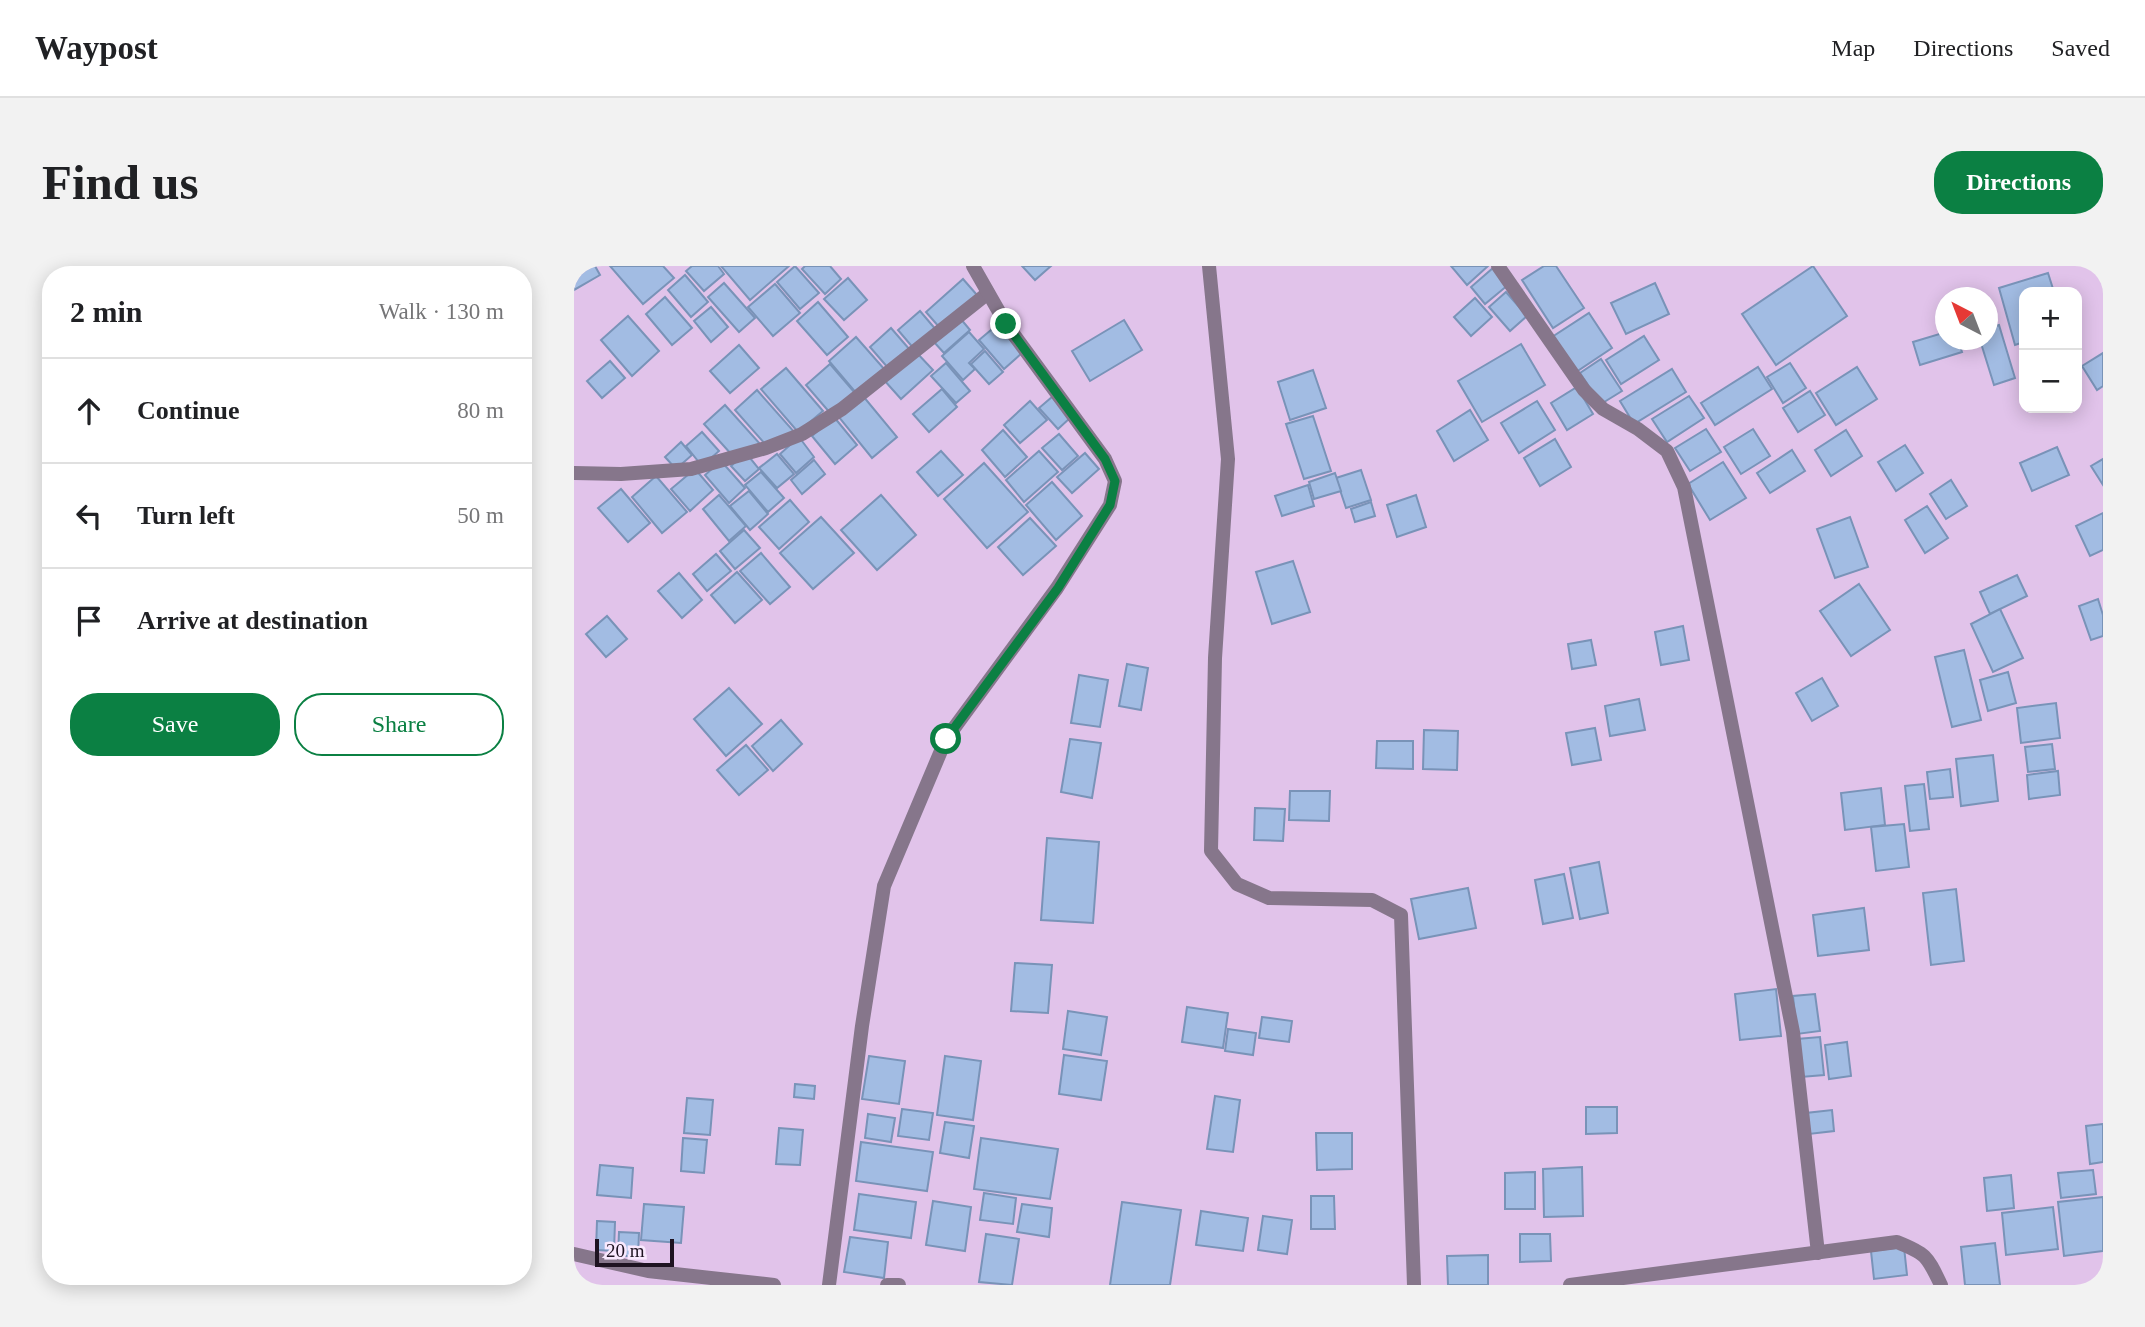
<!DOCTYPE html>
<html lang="en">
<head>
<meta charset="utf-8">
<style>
	:root { --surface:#fff; --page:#f2f2f2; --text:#202124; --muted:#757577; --line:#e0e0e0; --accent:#0b8043 }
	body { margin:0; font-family:"Times New Roman",serif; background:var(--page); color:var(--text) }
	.controls { position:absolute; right:21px; top:21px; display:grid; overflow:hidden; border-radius:14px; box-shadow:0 4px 18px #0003 }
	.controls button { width:63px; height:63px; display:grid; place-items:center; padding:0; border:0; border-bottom:2px solid var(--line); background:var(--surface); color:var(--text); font:35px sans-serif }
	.compass { position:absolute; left:1361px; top:21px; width:63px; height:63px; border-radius:50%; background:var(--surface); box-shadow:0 4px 18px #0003; rotate:318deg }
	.scale { position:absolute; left:21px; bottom:18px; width:79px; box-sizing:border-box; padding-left:7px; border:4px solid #1e1321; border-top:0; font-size:19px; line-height:24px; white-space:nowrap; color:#1e1321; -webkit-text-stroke:5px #f9e9fe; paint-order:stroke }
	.stop { position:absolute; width:21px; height:21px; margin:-16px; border:5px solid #0b8043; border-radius:50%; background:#fff }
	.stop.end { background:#0b8043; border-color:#fff; box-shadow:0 2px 7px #0008 }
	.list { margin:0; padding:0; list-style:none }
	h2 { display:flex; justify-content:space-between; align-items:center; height:91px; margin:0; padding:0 28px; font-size:30px }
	h2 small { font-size:23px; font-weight:400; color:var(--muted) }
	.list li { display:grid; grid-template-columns:46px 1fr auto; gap:21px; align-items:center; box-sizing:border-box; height:105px; padding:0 28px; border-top:2px solid var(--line) }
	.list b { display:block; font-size:26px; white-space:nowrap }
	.list em { font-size:23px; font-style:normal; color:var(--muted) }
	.actions { display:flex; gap:14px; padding:21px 28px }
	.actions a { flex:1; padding:16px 0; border:2px solid var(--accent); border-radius:28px; text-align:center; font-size:24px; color:var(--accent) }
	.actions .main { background:var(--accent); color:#fff }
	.icon { flex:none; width:38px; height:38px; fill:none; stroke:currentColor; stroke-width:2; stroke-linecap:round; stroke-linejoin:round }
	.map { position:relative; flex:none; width:1529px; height:1019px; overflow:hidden; border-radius:28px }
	header { display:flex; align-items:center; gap:42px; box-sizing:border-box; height:98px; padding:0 35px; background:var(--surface); border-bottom:2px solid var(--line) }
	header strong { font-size:33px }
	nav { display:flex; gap:38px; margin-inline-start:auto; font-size:24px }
	.intro { display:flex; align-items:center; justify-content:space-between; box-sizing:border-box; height:168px; padding:0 42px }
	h1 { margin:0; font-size:49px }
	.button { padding:18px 32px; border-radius:28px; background:var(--accent); color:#fff; font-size:24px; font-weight:700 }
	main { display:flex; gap:42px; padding:0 42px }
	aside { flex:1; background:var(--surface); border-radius:28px; box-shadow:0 4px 18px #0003 }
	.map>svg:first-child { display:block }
	.building { fill:#a2bce3; stroke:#7993b8; stroke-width:2 }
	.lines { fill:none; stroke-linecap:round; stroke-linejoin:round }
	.street { stroke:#86768b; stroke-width:14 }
	.route { stroke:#0b8043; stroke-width:9 }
</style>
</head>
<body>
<header>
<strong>Waypost</strong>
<nav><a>Map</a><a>Directions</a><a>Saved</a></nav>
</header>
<div class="intro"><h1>Find us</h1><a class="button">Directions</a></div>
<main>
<aside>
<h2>2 min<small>Walk · 130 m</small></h2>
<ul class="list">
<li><svg class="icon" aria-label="ahead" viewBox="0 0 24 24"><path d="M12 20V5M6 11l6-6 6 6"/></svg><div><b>Continue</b></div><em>80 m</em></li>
<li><svg class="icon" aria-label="left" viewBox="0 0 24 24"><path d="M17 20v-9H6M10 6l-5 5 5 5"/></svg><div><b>Turn left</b></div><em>50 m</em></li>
<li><svg class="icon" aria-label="arrive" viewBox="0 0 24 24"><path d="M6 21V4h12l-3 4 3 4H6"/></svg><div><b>Arrive at destination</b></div></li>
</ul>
<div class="actions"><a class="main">Save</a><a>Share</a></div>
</aside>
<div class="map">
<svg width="1529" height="1019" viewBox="0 0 1529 1019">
	<rect width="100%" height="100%" fill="#e1c3ea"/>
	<g class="building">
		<polygon points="0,0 21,0 26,9 0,24"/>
		<polygon points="36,0 89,0 100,12 69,38"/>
		<polygon points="118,0 144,0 150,8 130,25 112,5"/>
		<polygon points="147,0 215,0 176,34"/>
		<polygon points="221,0 245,27 226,43 203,16"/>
		<polygon points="231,0 256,0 267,13 251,28 228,3"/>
		<polygon points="448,0 477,0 461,14"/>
		<polygon points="877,0 914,0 893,19"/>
		<polygon points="970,0 982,0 1010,42 979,62 948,14"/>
		<polygon points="1239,0 1273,50 1202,99 1168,48"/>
		<polygon points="919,2 934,19 911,38 897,21"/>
		<polygon points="1474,7 1480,26 1450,26 1450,76 1441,79 1425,22"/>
		<polygon points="111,9 134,36 117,51 94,24"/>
		<polygon points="274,12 293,34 270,54 250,33"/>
		<polygon points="389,13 403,29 366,62 352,46"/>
		<polygon points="150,17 181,52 165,66 134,31"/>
		<polygon points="1081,17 1095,48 1052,68 1037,37"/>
		<polygon points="201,18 226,47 199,70 174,41"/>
		<polygon points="932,26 953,50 936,65 915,41"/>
		<polygon points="91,31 118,62 98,79 72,48"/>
		<polygon points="901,32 918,51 897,70 880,51"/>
		<polygon points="244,36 274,71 253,89 223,55"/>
		<polygon points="137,41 154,61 137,76 120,55"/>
		<polygon points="346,45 363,65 341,84 324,64"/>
		<polygon points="1015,47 1038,82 1002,106 978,71"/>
		<polygon points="54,50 85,85 58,110 27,74"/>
		<polygon points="386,52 396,64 370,87 360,76"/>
		<polygon points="550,54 568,84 516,115 498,85"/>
		<polygon points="423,59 448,87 430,103 405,74"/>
		<polygon points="1425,59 1441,112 1420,119 1406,74 1414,74 1414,62"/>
		<polygon points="317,62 336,84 315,103 296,81"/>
		<polygon points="395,66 410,83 395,97 401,103 389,114 368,90"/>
		<polygon points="1372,66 1372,74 1384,74 1388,86 1346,99 1339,76"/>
		<polygon points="1070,70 1085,94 1047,118 1032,94"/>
		<polygon points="282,71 311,104 283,128 255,95"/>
		<polygon points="947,78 971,119 908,156 884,115"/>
		<polygon points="165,79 185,102 156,127 136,105"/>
		<polygon points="411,85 429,106 415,118 397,98"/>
		<polygon points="342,86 359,104 327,133 310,114"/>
		<polygon points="1529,87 1529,120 1523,124 1508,100"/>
		<polygon points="1027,93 1048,125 1027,138 1006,107"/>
		<polygon points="36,95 51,112 28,132 13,115"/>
		<polygon points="372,97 396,125 382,137 357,110"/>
		<polygon points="1216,97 1232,122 1209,137 1193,111"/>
		<polygon points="256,98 281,127 257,148 232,119"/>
		<polygon points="1184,101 1198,123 1141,159 1127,137"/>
		<polygon points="1283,101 1303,133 1262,159 1242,127"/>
		<polygon points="212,102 249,145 224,166 187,123"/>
		<polygon points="1098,103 1112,126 1060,158 1046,135"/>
		<polygon points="739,104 752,142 716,154 704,116"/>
		<polygon points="1003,121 1019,148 993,164 977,137"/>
		<polygon points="368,123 383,141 355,166 339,148"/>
		<polygon points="183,124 222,168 192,179 161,144"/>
		<polygon points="1236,125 1251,149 1224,166 1209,142"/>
		<polygon points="289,130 323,171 298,192 264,150"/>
		<polygon points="1115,130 1130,152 1093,176 1078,153"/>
		<polygon points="478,131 496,152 484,163 465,142"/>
		<polygon points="456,135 473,154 446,177 430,159"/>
		<polygon points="963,135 981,164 945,187 927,157"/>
		<polygon points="151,139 187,179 158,189 130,158"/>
		<polygon points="896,144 914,174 880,195 863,165"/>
		<polygon points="739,150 757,205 730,213 712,158"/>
		<polygon points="260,151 283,179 261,198 238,170"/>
		<polygon points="1132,163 1147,186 1116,205 1101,182"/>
		<polygon points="1179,163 1196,190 1167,208 1150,181"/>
		<polygon points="429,164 453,191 431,211 408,184"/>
		<polygon points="1272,164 1288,190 1257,210 1241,184"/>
		<polygon points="128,166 145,185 128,200 112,180"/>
		<polygon points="485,168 504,190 488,204 468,182"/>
		<polygon points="225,171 240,191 222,207 206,188"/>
		<polygon points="981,173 997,201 966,220 950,192"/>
		<polygon points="107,176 118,189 102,203 91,191"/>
		<polygon points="1331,179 1349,207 1322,225 1304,196"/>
		<polygon points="1483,181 1495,209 1458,225 1446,197"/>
		<polygon points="1218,184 1231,205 1196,227 1183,207"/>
		<polygon points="367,185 389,209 364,230 343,206"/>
		<polygon points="465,185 484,206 450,236 432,214"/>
		<polygon points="172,187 185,203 171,215 157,200"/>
		<polygon points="511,187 525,203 498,227 483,211"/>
		<polygon points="203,188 220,208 203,222 185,202"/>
		<polygon points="1529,193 1529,219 1517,200"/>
		<polygon points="240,194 251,208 228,228 217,214"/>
		<polygon points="147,195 171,222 155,237 131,209"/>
		<polygon points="1149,196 1172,232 1136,254 1114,218"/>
		<polygon points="410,197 454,246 413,282 370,233"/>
		<polygon points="121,203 139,224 116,245 97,223"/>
		<polygon points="787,204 797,234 772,242 762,212"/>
		<polygon points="187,206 210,232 194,246 171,219"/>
		<polygon points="761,207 767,225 740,233 735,216"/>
		<polygon points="82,210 113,246 88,267 58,231"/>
		<polygon points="1377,214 1393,240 1372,253 1356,228"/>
		<polygon points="478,216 508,250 482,274 452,239"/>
		<polygon points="734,219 740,240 708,250 701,230"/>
		<polygon points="47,223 76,257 54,276 24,242"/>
		<polygon points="175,225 194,248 176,264 156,240"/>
		<polygon points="145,229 172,260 155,275 129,243"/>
		<polygon points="307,229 342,269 303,304 267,264"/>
		<polygon points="842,229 852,261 823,271 813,239"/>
		<polygon points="216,234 235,256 205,283 185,261"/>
		<polygon points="797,236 801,250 781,256 777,243"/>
		<polygon points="1353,240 1374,272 1351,287 1331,254"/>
		<polygon points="1529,247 1529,284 1516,290 1502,260"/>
		<polygon points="247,251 280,287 239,323 206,287"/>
		<polygon points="1276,251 1294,301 1261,312 1243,263"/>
		<polygon points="456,252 482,280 449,309 424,281"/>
		<polygon points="170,264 186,282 161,303 146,285"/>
		<polygon points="187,287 216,321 196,338 166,305"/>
		<polygon points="142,288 157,305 133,325 119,308"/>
		<polygon points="719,295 736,346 698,358 682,306"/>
		<polygon points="163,306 188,334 161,357 137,329"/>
		<polygon points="105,307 128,334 108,352 84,325"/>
		<polygon points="1443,309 1453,330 1416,348 1406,326"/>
		<polygon points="1285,318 1316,364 1277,390 1246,345"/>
		<polygon points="1524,333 1529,349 1529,370 1517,374 1505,340"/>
		<polygon points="1426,343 1449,392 1419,406 1397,358"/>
		<polygon points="33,350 53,373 32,391 12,368"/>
		<polygon points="1109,360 1115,394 1087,399 1081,366"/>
		<polygon points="1017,374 1022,399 998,403 994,378"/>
		<polygon points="1390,384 1407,454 1378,461 1361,391"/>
		<polygon points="553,398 574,402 567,444 545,440"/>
		<polygon points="1434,406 1442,437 1414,445 1406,414"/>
		<polygon points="505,409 534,414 526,461 497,457"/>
		<polygon points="1248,412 1264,440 1238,455 1222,427"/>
		<polygon points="155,422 188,458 152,490 120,453"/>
		<polygon points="1065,433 1071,464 1036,470 1031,440"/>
		<polygon points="1482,437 1486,472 1447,477 1443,442"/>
		<polygon points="207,454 228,478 199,505 178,480"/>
		<polygon points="1021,462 1027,494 998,499 992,467"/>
		<polygon points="850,464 884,465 883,504 849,503"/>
		<polygon points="496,473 527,477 518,532 487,526"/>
		<polygon points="803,475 839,475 839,503 802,502"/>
		<polygon points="1478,478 1481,503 1454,506 1451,481"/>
		<polygon points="172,479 194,504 165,529 143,504"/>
		<polygon points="1419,489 1424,535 1387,540 1382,493"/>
		<polygon points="1376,503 1379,531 1356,533 1353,506"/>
		<polygon points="1484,505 1486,529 1455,533 1453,509"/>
		<polygon points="1350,518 1355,563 1336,565 1331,520"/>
		<polygon points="1307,522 1311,559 1271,564 1267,527"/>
		<polygon points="716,525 756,525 755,555 715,554"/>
		<polygon points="681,542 711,543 709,575 680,574"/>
		<polygon points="1330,558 1335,601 1302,605 1297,561"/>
		<polygon points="473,572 525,576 519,657 467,654"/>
		<polygon points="1025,596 1034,647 1006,653 996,602"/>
		<polygon points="990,608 999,652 969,658 961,614"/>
		<polygon points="894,622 902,662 845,673 837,633"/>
		<polygon points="1382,623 1390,695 1357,699 1349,627"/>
		<polygon points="1290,642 1295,684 1244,690 1239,649"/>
		<polygon points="441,697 478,699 474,747 437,745"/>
		<polygon points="1202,723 1207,770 1166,774 1161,728"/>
		<polygon points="1241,728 1246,765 1223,768 1219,730"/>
		<polygon points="613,741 654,747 649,782 608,776"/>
		<polygon points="494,745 533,751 527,789 489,783"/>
		<polygon points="688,751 718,755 715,776 685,772"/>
		<polygon points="654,763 682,767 679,789 651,785"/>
		<polygon points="1246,771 1250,809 1227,811 1223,773"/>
		<polygon points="1273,776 1277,810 1255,813 1251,779"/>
		<polygon points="490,789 533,795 527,834 485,828"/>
		<polygon points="295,790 331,795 325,838 288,833"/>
		<polygon points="371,790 407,795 399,854 363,849"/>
		<polygon points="221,818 241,820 240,833 220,831"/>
		<polygon points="641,830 666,834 659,886 633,883"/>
		<polygon points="113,832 139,834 136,869 110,867"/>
		<polygon points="1012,841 1043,841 1043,867 1012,868"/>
		<polygon points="328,843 359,847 355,874 324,870"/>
		<polygon points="1258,844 1260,865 1235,868 1232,847"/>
		<polygon points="294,848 321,852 317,876 291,872"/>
		<polygon points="371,856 400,860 395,892 366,887"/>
		<polygon points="1529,858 1529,896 1516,898 1512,860"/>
		<polygon points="205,862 229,864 226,899 202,898"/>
		<polygon points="742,867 778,867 778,903 743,904"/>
		<polygon points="109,872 133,874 130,907 107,905"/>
		<polygon points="407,872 484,883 476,933 400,923"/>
		<polygon points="287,876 359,886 353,925 282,915"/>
		<polygon points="26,899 59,902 57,932 23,929"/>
		<polygon points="1008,901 1009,950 970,951 969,903"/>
		<polygon points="1519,904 1522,928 1487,932 1484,907"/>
		<polygon points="961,906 961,943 931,943 931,907"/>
		<polygon points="1437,909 1440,942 1413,945 1410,912"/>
		<polygon points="410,927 442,932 439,958 406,954"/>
		<polygon points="285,928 342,936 337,972 280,964"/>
		<polygon points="737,930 760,930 761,963 737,963"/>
		<polygon points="1529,931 1529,985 1490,990 1484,936"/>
		<polygon points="359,935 397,941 391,985 352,979"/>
		<polygon points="548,936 607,944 596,1019 536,1019"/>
		<polygon points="70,938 110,941 107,977 67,974"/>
		<polygon points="448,938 478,942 475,971 443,966"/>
		<polygon points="1479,941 1484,983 1432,989 1428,947"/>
		<polygon points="627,945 674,952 669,985 622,979"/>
		<polygon points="689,950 718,954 713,988 684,984"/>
		<polygon points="23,955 41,956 40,985 22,984"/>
		<polygon points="45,966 65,967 64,990 44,990"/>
		<polygon points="412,968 445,973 438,1019 405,1016"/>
		<polygon points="946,968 976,968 977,995 946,996"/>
		<polygon points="276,971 314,976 310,1012 270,1006"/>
		<polygon points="1421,977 1426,1019 1391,1019 1387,981"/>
		<polygon points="1330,981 1333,1009 1300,1013 1297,985"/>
		<polygon points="914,989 914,1019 874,1019 873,990"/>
	</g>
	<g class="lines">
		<g class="street">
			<polyline points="635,0 654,193 641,392 637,585 663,618 695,632 798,634 827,649 840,1019"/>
			<polyline points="924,0 1010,124 1029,143 1064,163 1093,185 1110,221 1219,766 1244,987"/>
			<polyline points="0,207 47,208 117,203 192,182 228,168 268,143 414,27"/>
			<polyline points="0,988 74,1005 200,1019"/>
			<polyline points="255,1019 288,760 310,620 372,473 483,322 536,239 541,215 531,193 432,58 399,0"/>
			<polyline points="313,1019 325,1019"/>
			<path d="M 996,1019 L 1323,976 C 1353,988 1353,990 1367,1019"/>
		</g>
	</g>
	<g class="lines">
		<polyline class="route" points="372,473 484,322 536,239 541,215 531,193 432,58"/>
	</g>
</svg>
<div class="controls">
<button>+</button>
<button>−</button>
</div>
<svg class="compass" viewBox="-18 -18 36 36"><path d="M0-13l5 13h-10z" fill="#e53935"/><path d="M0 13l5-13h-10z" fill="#757577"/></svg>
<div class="scale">20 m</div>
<div class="stop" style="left:372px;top:473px"></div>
<div class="stop end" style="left:432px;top:58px"></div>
</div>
</main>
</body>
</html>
